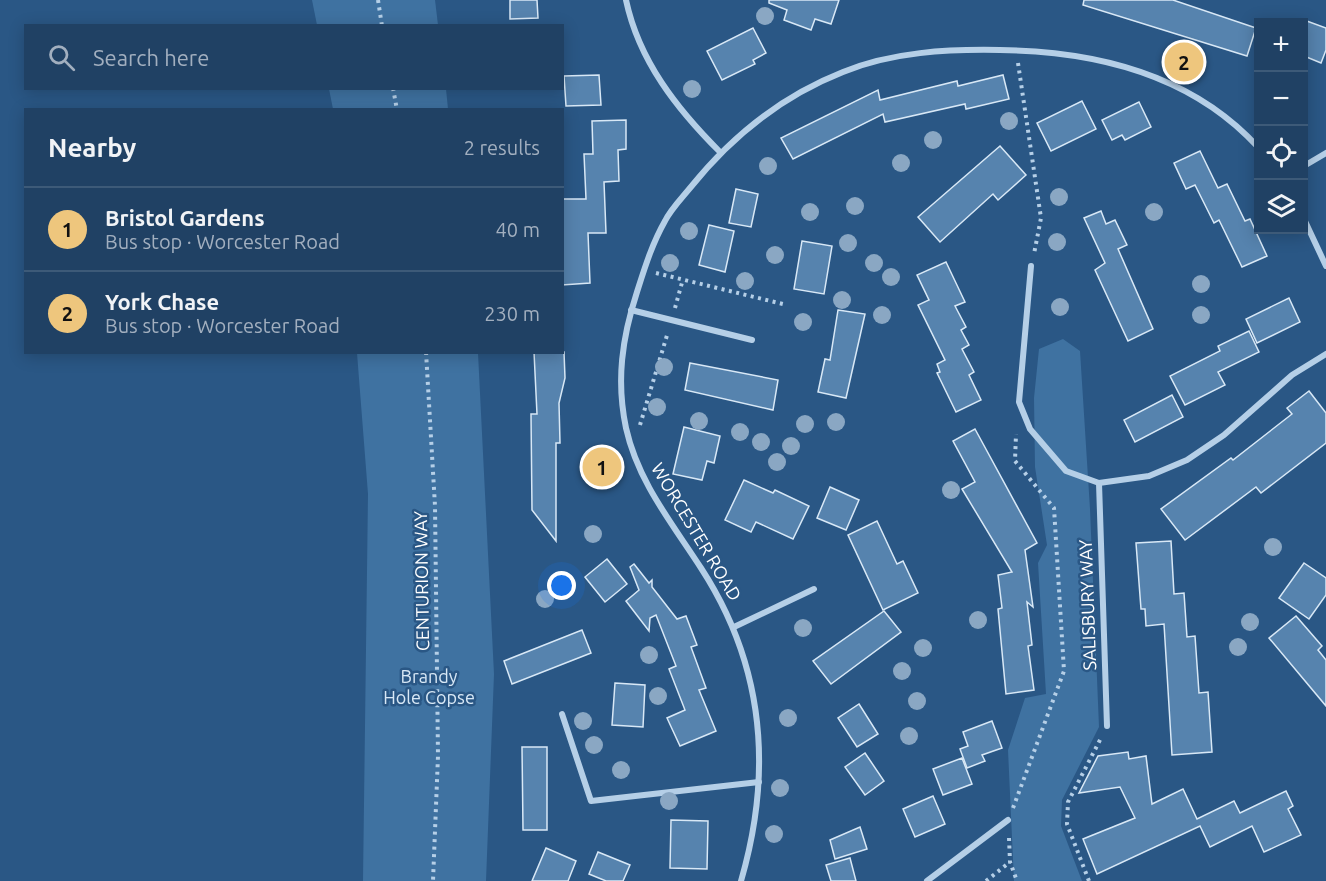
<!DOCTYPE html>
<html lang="en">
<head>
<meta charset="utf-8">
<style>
	:root { --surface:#204164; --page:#28486a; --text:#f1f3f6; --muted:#a2afbf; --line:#3d5a78; --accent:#eec67d }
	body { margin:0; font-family:Ubuntu,sans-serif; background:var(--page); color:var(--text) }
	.controls { position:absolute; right:18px; top:18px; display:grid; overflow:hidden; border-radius:0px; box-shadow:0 3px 15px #0003 }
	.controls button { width:54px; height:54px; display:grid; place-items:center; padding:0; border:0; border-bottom:2px solid var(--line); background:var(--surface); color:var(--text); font:30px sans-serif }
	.you { position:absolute; left:562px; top:586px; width:21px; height:21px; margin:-15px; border:4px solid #fff; border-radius:50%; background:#1a73e8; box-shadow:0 0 0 9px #1a73e833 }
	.badge { display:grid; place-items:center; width:39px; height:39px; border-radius:50%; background:var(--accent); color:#111; font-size:20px; font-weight:700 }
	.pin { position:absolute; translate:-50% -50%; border:3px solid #fff; box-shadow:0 2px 6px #0006 }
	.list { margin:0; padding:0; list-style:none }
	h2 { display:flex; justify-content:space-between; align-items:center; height:78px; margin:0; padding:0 24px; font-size:26px }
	h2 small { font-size:20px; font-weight:400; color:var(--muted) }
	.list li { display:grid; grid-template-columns:39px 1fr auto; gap:18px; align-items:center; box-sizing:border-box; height:84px; padding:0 24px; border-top:2px solid var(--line) }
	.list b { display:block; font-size:22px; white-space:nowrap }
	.list p { margin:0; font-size:20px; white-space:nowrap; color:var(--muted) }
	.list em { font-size:20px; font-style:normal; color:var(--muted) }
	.icon { flex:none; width:33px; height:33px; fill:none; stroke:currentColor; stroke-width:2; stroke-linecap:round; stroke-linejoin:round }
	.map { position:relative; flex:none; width:1326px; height:881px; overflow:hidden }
	.search { position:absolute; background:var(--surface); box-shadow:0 3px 15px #0003; left:24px; top:24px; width:540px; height:66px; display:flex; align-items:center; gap:15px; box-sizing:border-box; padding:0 21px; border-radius:0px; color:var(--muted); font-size:22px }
	.panel { position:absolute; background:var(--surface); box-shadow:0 3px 15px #0003; left:24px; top:108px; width:540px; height:246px; border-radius:0px }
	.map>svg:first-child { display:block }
	.green { fill:#3f72a1 }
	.building { fill:#5683ae; stroke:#d8e8f6; stroke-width:1.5 }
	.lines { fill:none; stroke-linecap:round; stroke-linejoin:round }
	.path { stroke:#b5cfe7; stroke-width:4; stroke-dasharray:3 4.5; stroke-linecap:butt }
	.minor { stroke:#b5cfe7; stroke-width:6 }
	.tree { fill:#8aa7c3 }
	.labels { text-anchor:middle; stroke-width:5; stroke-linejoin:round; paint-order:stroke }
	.street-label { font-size:18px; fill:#fff; stroke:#2a5785 }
	.park-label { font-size:18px; fill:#d8e8f6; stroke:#2a5785 }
</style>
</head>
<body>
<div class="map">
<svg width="1326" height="881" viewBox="0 0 1326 881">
	<rect width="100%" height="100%" fill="#2a5785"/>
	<g class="green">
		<polygon points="312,0 435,0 438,25 317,25"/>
		<polygon points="329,89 446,89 448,109 333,109"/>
		<polygon points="1063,339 1080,351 1090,509 1099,727 1062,800 1061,826 1082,881 1014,881 1008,750 1025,698 1046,694 1038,563 1047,545 1035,467 1034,398 1039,349"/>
		<polygon points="357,353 478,353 494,674 486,881 363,881 368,494"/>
	</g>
	<g class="building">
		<polygon points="510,0 537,0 538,18 510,19"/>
		<polygon points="769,0 839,0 831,24 815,19 811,30 784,20 787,10 769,3"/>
		<polygon points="1084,0 1173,0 1256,28 1247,56 1083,5"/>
		<polygon points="1304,20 1326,28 1326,50 1321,63 1304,56"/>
		<polygon points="753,28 766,53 753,60 755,64 722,80 707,51"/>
		<polygon points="599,75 601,105 566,106 564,76"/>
		<polygon points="1003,75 1009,99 966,109 965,104 885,122 883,114 793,159 781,138 878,90 880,100 957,81 958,86"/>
		<polygon points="1082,101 1096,129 1051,151 1037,123"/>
		<polygon points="1139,102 1151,127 1125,140 1122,135 1112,140 1102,120"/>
		<polygon points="626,120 626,149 618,150 619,181 604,182 606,233 588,233 590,283 562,285 563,199 586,199 584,154 593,154 592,121"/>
		<polygon points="1000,146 1026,175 998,200 993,194 940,242 918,217"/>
		<polygon points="1200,151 1218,188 1227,184 1245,221 1250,219 1267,256 1242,267 1219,220 1214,223 1195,185 1186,189 1174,163"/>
		<polygon points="736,189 758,194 751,227 729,223"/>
		<polygon points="1101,211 1106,224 1115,220 1127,245 1118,249 1153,329 1128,341 1095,270 1105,263 1084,218"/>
		<polygon points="709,225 734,231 725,272 699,265"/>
		<polygon points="802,241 832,246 824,294 794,289"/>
		<polygon points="946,262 965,302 955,306 966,327 961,330 969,345 962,349 974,372 969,375 981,400 956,412 937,373 940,372 937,364 945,360 918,305 929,300 917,275"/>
		<polygon points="1289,298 1300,322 1257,343 1246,319"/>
		<polygon points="838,310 865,314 846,398 818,392 825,359 830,360"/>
		<polygon points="1249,331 1259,352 1218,372 1225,385 1185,405 1170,376 1220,351 1218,346"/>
		<polygon points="534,352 564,352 565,378 559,403 560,443 556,443 556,541 532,510 531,414 537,414"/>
		<polygon points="690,363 778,380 773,410 685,390"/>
		<polygon points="1309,391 1326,413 1326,443 1261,493 1256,487 1185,540 1161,509 1231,458 1233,460 1292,414 1287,408"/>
		<polygon points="1172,395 1183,417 1135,442 1124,420"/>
		<polygon points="684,427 720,436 714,463 707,461 702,480 673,474"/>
		<polygon points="975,429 1037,543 1025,550 1033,607 1027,602 1032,645 1028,646 1034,690 1006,694 998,609 1002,608 998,575 1012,572 962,489 975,482 953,441"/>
		<polygon points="744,480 773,493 775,490 809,506 793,539 756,522 751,532 725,520"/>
		<polygon points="830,487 859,500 846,530 817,518"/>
		<polygon points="877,521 897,564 903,561 918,593 883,610 848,535"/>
		<polygon points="1171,541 1174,594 1184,593 1187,637 1195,636 1199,693 1208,692 1212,752 1172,755 1164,624 1146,626 1145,609 1141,609 1136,543"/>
		<polygon points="607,559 627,584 605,602 585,577"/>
		<polygon points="1304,563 1326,578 1326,595 1309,619 1279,598"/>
		<polygon points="634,564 649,583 652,580 652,587 677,619 686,616 697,645 691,647 706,688 699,690 716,731 680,746 667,718 685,710 669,669 676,666 656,615 650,618 649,631 626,601 639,590 630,567"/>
		<polygon points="884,611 901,632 831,684 813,661"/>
		<polygon points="1296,616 1322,646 1318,650 1326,660 1326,706 1269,638"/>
		<polygon points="582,630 591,653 512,684 504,661"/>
		<polygon points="615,683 645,685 643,727 612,725"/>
		<polygon points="859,704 878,734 857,747 838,718"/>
		<polygon points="992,721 1002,748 982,755 985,761 967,768 960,749 968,746 963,732"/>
		<polygon points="522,747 547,747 547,830 523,830"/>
		<polygon points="1128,752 1129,759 1146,756 1152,804 1183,789 1197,819 1234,801 1240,813 1286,791 1293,806 1288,809 1301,835 1264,852 1252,826 1210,847 1200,826 1097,874 1083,839 1135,818 1120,787 1079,793 1098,756"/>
		<polygon points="865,753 884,781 865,795 845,767"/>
		<polygon points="962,758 972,784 943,795 933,769"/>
		<polygon points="933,796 945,824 915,837 903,809"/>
		<polygon points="671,820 708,821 707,869 670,868"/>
		<polygon points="860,827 867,849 835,859 830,840"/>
		<polygon points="546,848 576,861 568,881 532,881"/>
		<polygon points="598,852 630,865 623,881 606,881 589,874"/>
		<polygon points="850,858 856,881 831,881 826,865"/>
	</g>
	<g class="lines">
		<g class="path">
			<polyline points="378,0 382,26"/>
			<polyline points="1018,63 1041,218 1034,254"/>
			<polyline points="393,88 397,110"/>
			<polyline points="656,273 787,305"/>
			<polyline points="675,308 683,279"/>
			<polyline points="426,352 435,506 438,756 433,881"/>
			<polyline points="640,425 668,332"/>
			<polyline points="1013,808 1064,671 1054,508 1015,461 1016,434"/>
			<polyline points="1009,838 1010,862 1017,881"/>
			<polyline points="986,881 1010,862"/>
			<polyline points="1089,881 1067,824 1068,802 1101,738"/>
		</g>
		<g class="minor">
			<path d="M 626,0 C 639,61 677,109 720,152"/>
			<polyline points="1304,166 1326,153"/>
			<polyline points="1304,219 1326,266"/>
			<polyline points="1031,266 1019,402 1030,429 1066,471 1099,483 1149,476 1187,460 1224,435 1292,375 1326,354"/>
			<polyline points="631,310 752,340"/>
			<polyline points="1099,483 1107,726"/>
			<polyline points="734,627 814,589"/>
			<polyline points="562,714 591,801 759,782"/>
			<path d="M 741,881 C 773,771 764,665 701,568 C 672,523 638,482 626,428 C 616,381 622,338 637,292 C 645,267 652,244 665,221 C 671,209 681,199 690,188 C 730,138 782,96 843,72 C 891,52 948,49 1000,50 C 1096,51 1192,75 1258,147"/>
			<polyline points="927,881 1008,820"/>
		</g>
	</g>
	<g class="tree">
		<circle cx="765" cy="16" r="9"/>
		<circle cx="692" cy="89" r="9"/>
		<circle cx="1009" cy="121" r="9"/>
		<circle cx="933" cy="140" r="9"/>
		<circle cx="901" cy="163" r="9"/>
		<circle cx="768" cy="166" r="9"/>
		<circle cx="1059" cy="197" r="9"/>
		<circle cx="855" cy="206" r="9"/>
		<circle cx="810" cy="212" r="9"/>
		<circle cx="1154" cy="212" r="9"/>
		<circle cx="689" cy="231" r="9"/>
		<circle cx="1057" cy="242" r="9"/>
		<circle cx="848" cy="243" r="9"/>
		<circle cx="775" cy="255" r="9"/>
		<circle cx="670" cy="263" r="9"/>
		<circle cx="874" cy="263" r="9"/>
		<circle cx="891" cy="277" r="9"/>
		<circle cx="745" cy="281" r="9"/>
		<circle cx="1201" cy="284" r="9"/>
		<circle cx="842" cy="300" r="9"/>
		<circle cx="1060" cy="307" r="9"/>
		<circle cx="882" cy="315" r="9"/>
		<circle cx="1201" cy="315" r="9"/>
		<circle cx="803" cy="322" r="9"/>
		<circle cx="664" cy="367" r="9"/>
		<circle cx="657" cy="407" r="9"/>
		<circle cx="699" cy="421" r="9"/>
		<circle cx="836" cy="422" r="9"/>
		<circle cx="805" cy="424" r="9"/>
		<circle cx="740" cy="432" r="9"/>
		<circle cx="761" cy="442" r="9"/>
		<circle cx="791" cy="446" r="9"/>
		<circle cx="777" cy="462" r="9"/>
		<circle cx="951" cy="490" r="9"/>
		<circle cx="593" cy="534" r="9"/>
		<circle cx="1273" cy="547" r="9"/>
		<circle cx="545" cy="599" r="9"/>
		<circle cx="978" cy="620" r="9"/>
		<circle cx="1250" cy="622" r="9"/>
		<circle cx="803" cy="628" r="9"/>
		<circle cx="1238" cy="647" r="9"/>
		<circle cx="923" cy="648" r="9"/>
		<circle cx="649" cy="655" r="9"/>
		<circle cx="902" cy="671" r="9"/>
		<circle cx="658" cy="696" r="9"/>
		<circle cx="917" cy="701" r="9"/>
		<circle cx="788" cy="718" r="9"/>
		<circle cx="583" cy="721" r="9"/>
		<circle cx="909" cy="736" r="9"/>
		<circle cx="594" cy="745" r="9"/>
		<circle cx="621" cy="770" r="9"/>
		<circle cx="780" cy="788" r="9"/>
		<circle cx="669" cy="801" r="9"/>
		<circle cx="774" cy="834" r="9"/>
	</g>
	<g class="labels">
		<g class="street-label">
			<text transform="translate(696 532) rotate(59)" y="6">WORCESTER ROAD</text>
			<text transform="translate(422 581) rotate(-91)" y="6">CENTURION WAY</text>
			<text transform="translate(1088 605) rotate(-92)" y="6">SALISBURY WAY</text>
		</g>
		<g class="park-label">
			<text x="429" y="683">Brandy<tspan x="429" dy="21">Hole Copse</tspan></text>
		</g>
	</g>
</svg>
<div class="controls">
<button>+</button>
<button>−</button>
<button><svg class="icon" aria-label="locate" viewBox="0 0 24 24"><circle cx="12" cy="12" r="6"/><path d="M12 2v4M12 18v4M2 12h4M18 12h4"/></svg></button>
<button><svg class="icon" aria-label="layers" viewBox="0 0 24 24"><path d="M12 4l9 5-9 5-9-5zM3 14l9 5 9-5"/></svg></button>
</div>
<div class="you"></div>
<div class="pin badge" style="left:602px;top:467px">1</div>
<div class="pin badge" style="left:1184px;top:62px">2</div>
<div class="search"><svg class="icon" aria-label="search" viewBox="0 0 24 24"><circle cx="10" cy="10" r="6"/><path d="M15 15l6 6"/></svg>Search here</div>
<section class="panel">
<h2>Nearby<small>2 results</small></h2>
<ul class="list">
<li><span class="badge">1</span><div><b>Bristol Gardens</b><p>Bus stop · Worcester Road</p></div><em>40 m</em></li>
<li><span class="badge">2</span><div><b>York Chase</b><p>Bus stop · Worcester Road</p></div><em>230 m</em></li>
</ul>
</section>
</div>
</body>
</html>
